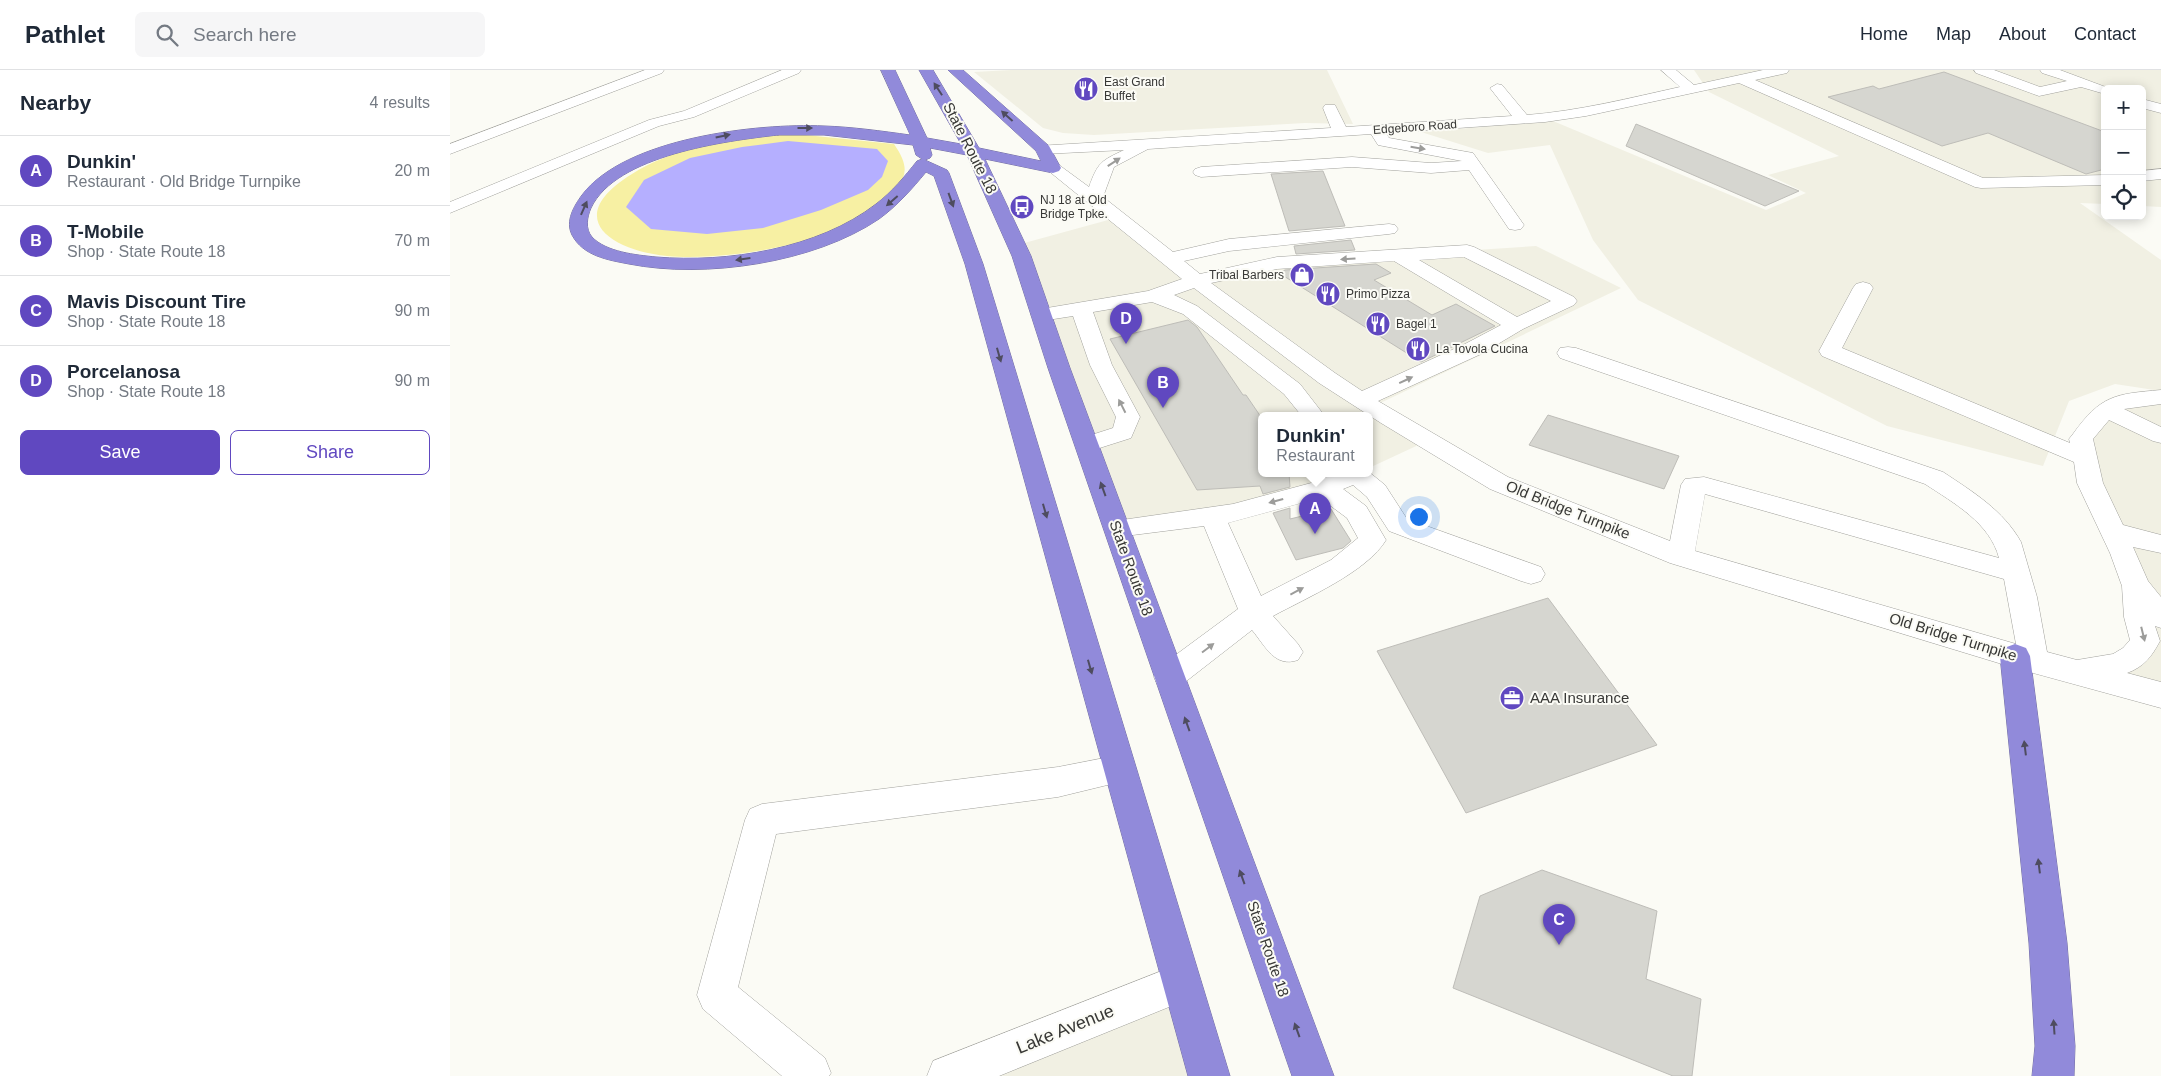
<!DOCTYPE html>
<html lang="en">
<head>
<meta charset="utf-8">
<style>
	:root { --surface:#fff; --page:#f6f6f7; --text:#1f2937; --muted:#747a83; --line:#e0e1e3; --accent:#6048c0 }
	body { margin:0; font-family:Helvetica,sans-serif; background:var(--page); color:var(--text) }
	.controls { position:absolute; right:15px; top:15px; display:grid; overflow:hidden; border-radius:8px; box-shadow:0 2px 12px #0003 }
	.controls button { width:45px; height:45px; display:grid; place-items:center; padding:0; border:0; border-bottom:1px solid var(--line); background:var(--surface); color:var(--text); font:25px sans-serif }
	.you { position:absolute; left:968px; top:446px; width:18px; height:18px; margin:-12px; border:4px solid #fff; border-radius:50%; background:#1a73e8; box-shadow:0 0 0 8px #1a73e833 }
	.badge { display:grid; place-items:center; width:32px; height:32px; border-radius:50%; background:var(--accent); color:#fff; font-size:16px; font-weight:700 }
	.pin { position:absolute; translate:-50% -41px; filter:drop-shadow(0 1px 2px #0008) }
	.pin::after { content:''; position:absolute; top:26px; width:18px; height:15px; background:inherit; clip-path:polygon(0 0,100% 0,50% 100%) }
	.popup { position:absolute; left:808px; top:342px; width:115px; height:65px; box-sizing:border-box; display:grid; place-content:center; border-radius:8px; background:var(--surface); filter:drop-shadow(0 1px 4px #0005); font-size:16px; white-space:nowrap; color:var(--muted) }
	.popup b { font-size:19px; color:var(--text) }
	.popup::after { content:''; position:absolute; left:50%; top:100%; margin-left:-10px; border:10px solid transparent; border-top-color:var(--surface) }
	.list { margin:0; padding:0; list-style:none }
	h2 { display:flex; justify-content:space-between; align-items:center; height:65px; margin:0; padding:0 20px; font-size:21px }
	h2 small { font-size:16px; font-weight:400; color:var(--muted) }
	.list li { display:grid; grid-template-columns:32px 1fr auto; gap:15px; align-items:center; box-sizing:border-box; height:70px; padding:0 20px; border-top:1px solid var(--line) }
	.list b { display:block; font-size:19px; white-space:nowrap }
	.list p { margin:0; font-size:16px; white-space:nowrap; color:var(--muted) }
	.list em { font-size:16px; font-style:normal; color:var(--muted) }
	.actions { display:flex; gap:10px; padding:15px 20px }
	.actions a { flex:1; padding:11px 0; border:1px solid var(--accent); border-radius:8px; text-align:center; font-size:18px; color:var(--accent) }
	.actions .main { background:var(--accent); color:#fff }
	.icon { flex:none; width:28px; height:28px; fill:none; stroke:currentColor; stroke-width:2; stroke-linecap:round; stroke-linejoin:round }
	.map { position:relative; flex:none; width:1711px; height:1006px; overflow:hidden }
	header { display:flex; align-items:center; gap:30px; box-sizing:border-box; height:70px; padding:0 25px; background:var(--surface); border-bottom:1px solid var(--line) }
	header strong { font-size:24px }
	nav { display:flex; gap:28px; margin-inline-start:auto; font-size:18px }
	.search { width:350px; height:45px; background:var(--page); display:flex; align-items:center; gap:12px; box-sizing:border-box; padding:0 18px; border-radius:8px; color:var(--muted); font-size:19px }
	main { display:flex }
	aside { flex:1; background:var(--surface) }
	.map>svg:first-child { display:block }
	.built { fill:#f1f0e3 }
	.green { fill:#f7f0a3 }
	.water { fill:#b5afff }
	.building { fill:#d6d6d0; stroke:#bebdb8 }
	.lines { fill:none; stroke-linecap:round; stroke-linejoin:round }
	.minor-casing { stroke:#a1a19c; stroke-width:1 }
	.highway-casing { stroke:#726da1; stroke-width:1 }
	.minor { fill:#fff; fill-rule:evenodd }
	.highway { fill:#918ada; fill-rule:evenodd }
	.oneway { fill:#4e4c5f }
	.oneway2 { fill:#9c9c9a }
	.labels { text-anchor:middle; stroke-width:4; stroke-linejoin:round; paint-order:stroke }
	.far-poi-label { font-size:12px; fill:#383836; stroke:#fbfbf5; text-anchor:start }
	.far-street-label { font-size:12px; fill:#383836; stroke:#fbfbf5 }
	.street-label { font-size:15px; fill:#383836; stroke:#fbfbf5 }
	.poi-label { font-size:15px; fill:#383836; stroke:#fbfbf5; text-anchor:start }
	.near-street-label { font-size:18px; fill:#383836; stroke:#fbfbf5 }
</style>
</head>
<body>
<header>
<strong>Pathlet</strong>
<div class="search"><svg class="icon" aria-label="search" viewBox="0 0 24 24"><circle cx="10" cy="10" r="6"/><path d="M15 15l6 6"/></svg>Search here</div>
<nav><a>Home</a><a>Map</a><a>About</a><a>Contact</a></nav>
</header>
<main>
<aside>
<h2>Nearby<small>4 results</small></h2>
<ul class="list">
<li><span class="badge">A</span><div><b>Dunkin'</b><p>Restaurant · Old Bridge Turnpike</p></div><em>20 m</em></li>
<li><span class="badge">B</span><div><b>T-Mobile</b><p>Shop · State Route 18</p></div><em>70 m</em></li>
<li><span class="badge">C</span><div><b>Mavis Discount Tire</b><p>Shop · State Route 18</p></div><em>90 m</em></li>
<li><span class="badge">D</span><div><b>Porcelanosa</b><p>Shop · State Route 18</p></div><em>90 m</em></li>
</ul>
<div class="actions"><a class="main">Save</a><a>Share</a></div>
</aside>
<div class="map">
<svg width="1711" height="1006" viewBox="0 0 1711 1006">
	<rect width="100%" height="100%" fill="#fbfbf5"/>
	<g class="built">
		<polygon points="561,0 877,0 903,54 855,53 644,65 613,63 593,58 524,2"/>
		<polygon points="1244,0 1711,0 1711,137 1692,136 1692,19 1655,19 1655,134 1630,133 1711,190 1711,321 1665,314 1619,331 1593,396 1437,356 1188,230 1143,170 1100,75 1038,83 971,62 1103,51 1316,140 1356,123 1318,105 1389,86 1259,22"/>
		<polygon points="669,147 747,210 827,193 1086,176 1171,218 922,337 977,371 919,398 919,345 811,345 811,403 908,403 874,418 667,458 567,175"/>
		<polygon points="1711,327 1711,625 1628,602 1695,571 1631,369 1647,347"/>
		<polygon points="732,912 759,1006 498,1006"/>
	</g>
	<path class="green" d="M 346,64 L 444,74 C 464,103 454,112 430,133 C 424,137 419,143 412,147 C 367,176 270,191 217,186 C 159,180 112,147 182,104 C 230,74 291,67 346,64 Z"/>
	<polygon class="water" points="338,71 427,79 438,91 432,107 418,120 371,140 313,158 257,164 201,159 176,137 194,110 240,88 292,77"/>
	<g class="building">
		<polygon points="1494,2 1655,62 1655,99 1636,104 1538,63 1492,76 1378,27 1423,16 1429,19"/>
		<polygon points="1186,54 1349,121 1315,136 1176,76"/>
		<polygon points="873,101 895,156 839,161 821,104"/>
		<polygon points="901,170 905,180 846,184 844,176"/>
		<polygon points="926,194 941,203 924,210 982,245 1006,234 1045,256 971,292 829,203 835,200"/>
		<polygon points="738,250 747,257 793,325 796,325 811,347 811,403 839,403 840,417 813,424 810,416 747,420 660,269"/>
		<polygon points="1098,345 1229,386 1214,419 1079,375"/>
		<polygon points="840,438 840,449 881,439 901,471 893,478 846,490 823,443"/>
		<polygon points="1098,528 1207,675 1016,743 927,581"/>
		<polygon points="1092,800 1207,841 1196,909 1251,929 1242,1006 1223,1006 1003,918 1030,826"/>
	</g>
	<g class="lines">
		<defs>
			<g id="minor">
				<polygon points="195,0 214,0 212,3 0,84 0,74"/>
				<polygon points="332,0 351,0 349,3 244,47 209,56 0,143 0,132 199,50 234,41"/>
				<path d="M 1211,0 L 1226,0 L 1244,15 L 1313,0 L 1339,0 L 1337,3 L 1305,10 L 1533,108 L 1655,105 L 1655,115 L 1531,118 L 1525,117 L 1289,13 L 1136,46 L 1095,52 L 936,63 L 939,68 L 1023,83 L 1074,155 L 1071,159 L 1065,160 L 1059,159 L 1019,100 L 981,103 L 902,97 L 751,107 L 745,105 L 743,102 L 745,99 L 751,97 L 902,87 L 981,93 L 1012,91 L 928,75 L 921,64 L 698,79 L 664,97 L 653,127 L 723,182 L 779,169 L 939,154 L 945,155 L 948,159 L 945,163 L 939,164 L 779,181 L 734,191 L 750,204 L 827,187 L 1017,175 L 1024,177 L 1124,227 L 1127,231 L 1124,235 L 1073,259 L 1031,284 L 928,331 L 1058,407 L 1220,471 L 1231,415 L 1235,409 L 1254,407 L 1549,488 C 1540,453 1504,433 1475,414 L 1110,288 L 1107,283 L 1110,278 L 1118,277 L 1126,278 L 1493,402 C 1523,422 1553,440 1571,472 L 1587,527 L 1597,582 L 1627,590 L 1663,584 L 1673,578 L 1680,570 L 1674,547 L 1672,516 L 1660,483 L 1627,413 L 1624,392 L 1372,286 L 1369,281 L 1403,218 L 1406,214 L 1413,212 L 1420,214 L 1423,218 L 1392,278 L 1620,373 L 1619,369 L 1623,364 C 1651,325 1665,324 1711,320 L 1711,334 L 1674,339 L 1711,357 L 1711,373 L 1703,371 L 1659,350 L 1643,369 L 1653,413 L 1673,455 L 1711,465 L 1711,483 L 1683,477 L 1698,511 L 1711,527 L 1711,558 L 1705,556 L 1710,571 C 1702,586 1694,597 1677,603 L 1711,612 L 1711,638 L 1565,598 L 1220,493 L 1040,419 L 931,353 L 869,313 L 744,218 L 724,225 L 747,236 L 850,314 L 874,345 L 851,345 L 834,324 L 733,244 L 702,232 L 643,242 L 662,295 L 690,347 L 681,368 L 637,382 L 629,379 L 625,374 L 629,369 L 663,358 L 666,347 L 640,295 L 623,246 L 591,251 L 584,249 L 581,245 L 584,241 L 591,239 L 698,221 L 732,209 L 595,98 L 597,95 L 609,95 L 639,117 C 648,92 651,91 674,80 L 593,84 L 587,82 L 585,79 L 587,76 L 881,58 L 873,38 L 875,35 L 885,35 L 896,57 L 1062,46 L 1040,18 L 1047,14 L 1052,15 L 1077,45 C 1129,41 1180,28 1230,17 ZM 1014,187 L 1101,231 L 1067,247 L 969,190 ZM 944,191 L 1051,255 L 1015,274 L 912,321 L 885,303 L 761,213 L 827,199 ZM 1255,424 L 1554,509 L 1566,574 L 1245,481 Z"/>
				<polygon points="1524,0 1544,0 1590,17 1617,11 1592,3 1590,0 1610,0 1661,19 1655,19 1655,24 1631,17 1589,26 1526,3"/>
				<polygon points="1692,29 1711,34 1711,43 1692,38"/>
				<polygon points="1711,99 1711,109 1692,111 1692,101"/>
				<path d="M 919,402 L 935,415 L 957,449 L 1091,497 L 1095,504 L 1091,511 L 1081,514 L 1071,511 L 939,461 L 917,427 L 903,415 L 893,419 L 916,436 L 936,470 C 917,502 856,528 823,546 L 848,574 L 853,582 L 848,590 C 825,598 816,577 802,560 L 730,616 L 719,619 L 708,616 L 704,607 L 708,598 L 788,539 L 754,456 L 667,467 L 658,464 L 654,458 L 658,452 L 783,434 L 865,412 L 886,403 ZM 870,428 L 897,448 L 908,468 L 881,490 L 811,526 L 778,453 Z"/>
				<polygon points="670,685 682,689 686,699 682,709 608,727 326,764 288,917 375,988 381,1003 379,1006 332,1006 253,939 247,925 295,750 300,739 312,734 608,697"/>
				<polygon points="732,893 746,898 751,912 746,926 549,1006 477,1006 483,991"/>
			</g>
			<g id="highway">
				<path d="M 431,0 L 445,0 L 477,68 L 511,74 L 469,0 L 483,0 L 529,78 L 591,91 L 586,81 L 498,0 L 513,0 L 599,76 L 611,98 L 609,101 L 603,103 L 535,89 L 581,186 L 620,298 L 884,1006 L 842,1006 L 598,298 L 562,186 L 517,85 L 480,78 L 482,85 L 480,88 L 475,90 L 497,100 L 499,103 L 533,194 L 780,1006 L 738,1006 L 515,194 L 484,106 L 476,102 C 462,119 447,136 429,149 C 364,193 255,209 179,194 C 158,190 133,186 122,165 C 115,151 124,136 132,125 C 175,68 307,53 374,56 C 403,57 431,61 460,65 ZM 328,65 L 374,65 L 463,75 L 466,85 L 472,89 L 467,91 C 455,106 442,122 426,134 C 368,179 277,193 206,187 C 186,185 156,182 142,167 C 135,159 137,147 141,138 C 166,85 276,71 328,65 Z"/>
				<polygon points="1565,574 1576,578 1580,586 1617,873 1625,976 1624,1006 1582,1006 1585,976 1579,873 1550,586 1554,578"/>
			</g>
		</defs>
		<use href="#minor" class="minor-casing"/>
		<use href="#highway" class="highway-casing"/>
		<use href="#minor" class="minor"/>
		<use href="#highway" class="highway"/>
	</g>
	<defs><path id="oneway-solid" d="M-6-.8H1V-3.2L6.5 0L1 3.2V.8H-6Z" transform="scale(1.25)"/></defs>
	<g class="oneway">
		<use href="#oneway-solid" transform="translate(488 19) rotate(-123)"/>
		<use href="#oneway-solid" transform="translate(557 46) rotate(-138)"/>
		<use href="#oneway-solid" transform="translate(355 58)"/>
		<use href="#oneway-solid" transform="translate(273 66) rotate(-12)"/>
		<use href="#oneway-solid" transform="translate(501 130) rotate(70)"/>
		<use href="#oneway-solid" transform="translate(442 131) rotate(139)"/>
		<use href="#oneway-solid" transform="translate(134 138) rotate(-66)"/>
		<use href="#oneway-solid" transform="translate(293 189) rotate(172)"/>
		<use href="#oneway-solid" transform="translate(549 285) rotate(74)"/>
		<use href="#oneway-solid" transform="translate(653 419) rotate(-110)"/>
		<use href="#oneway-solid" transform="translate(595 441) rotate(74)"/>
		<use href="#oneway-solid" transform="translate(640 597) rotate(74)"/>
		<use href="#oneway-solid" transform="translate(737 654) rotate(-110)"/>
		<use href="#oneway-solid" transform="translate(1575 678) rotate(-97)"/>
		<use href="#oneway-solid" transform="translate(1589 796) rotate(-97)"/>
		<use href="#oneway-solid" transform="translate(792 807) rotate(-110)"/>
		<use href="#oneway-solid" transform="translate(1604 957) rotate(-94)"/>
		<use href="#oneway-solid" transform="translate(847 960) rotate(-110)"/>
	</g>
	<g class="oneway2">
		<use href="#oneway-solid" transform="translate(968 78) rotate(9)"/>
		<use href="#oneway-solid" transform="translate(664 92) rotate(-33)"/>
		<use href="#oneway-solid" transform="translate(898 189) rotate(176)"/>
		<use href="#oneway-solid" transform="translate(956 310) rotate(-25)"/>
		<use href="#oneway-solid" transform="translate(672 336) rotate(-117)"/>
		<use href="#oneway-solid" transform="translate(826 431) rotate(165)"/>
		<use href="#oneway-solid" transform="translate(847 521) rotate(-28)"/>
		<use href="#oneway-solid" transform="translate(1693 564) rotate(76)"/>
		<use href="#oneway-solid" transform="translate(758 578) rotate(-37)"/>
	</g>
	<defs>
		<symbol id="restaurant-disc" viewBox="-11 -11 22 22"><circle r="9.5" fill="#6048c0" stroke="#fbfbf5"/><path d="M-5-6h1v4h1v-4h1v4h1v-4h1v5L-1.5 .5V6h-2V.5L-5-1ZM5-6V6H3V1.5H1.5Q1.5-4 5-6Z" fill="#fff"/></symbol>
		<symbol id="bus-disc" viewBox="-11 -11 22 22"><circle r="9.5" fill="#6048c0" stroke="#fbfbf5"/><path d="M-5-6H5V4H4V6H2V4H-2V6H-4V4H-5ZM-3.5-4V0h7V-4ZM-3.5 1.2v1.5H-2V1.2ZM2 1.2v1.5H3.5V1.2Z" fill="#fff"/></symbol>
		<symbol id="shop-disc" viewBox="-11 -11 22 22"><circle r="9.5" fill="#6048c0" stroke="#fbfbf5"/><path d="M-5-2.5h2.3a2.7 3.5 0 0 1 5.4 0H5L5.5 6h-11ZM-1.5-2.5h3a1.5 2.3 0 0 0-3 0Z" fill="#fff"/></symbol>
		<symbol id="office-disc" viewBox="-11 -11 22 22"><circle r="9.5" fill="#6048c0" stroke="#fbfbf5"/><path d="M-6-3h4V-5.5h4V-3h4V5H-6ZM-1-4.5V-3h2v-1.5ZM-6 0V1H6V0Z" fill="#fff"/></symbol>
	</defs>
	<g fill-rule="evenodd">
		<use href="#restaurant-disc" x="622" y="5" width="28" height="28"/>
		<use href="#bus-disc" x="558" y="123" width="28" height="28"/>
		<use href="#shop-disc" x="838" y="191" width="28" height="28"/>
		<use href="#restaurant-disc" x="864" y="210" width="28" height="28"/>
		<use href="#restaurant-disc" x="914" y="240" width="28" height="28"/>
		<use href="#restaurant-disc" x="954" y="265" width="28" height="28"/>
		<use href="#office-disc" x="1048" y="614" width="28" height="28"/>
	</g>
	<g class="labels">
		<g class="far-poi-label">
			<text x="654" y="16">East Grand<tspan x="654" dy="14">Buffet</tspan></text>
			<text x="590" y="134">NJ 18 at Old<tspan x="590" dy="14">Bridge Tpke.</tspan></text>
			<text x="834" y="209" text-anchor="end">Tribal Barbers</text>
			<text x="896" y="228">Primo Pizza</text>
			<text x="946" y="258">Bagel 1</text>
			<text x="986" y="283">La Tovola Cucina</text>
		</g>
		<g class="far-street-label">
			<text transform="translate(965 57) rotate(-4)" y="4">Edgeboro Road</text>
		</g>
		<g class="street-label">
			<text transform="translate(520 78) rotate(63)" y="5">State Route 18</text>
			<text transform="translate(1118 440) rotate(22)" y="5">Old Bridge Turnpike</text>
			<text transform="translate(681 498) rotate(70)" y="5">State Route 18</text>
			<text transform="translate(1503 567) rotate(17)" y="5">Old Bridge Turnpike</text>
			<text transform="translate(818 879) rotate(71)" y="5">State Route 18</text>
		</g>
		<g class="poi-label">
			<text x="1080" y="633">AAA Insurance</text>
		</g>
		<g class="near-street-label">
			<text transform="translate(615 959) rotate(-22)" y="6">Lake Avenue</text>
		</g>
	</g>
</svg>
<div class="controls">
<button>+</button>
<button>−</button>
<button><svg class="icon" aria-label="locate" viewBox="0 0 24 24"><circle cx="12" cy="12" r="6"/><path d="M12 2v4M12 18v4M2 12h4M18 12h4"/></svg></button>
</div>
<div class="you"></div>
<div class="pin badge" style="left:865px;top:464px">A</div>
<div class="popup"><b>Dunkin'</b>Restaurant</div>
<div class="pin badge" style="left:713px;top:338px">B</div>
<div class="pin badge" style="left:1109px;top:875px">C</div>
<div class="pin badge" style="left:676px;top:274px">D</div>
</div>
</main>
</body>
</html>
